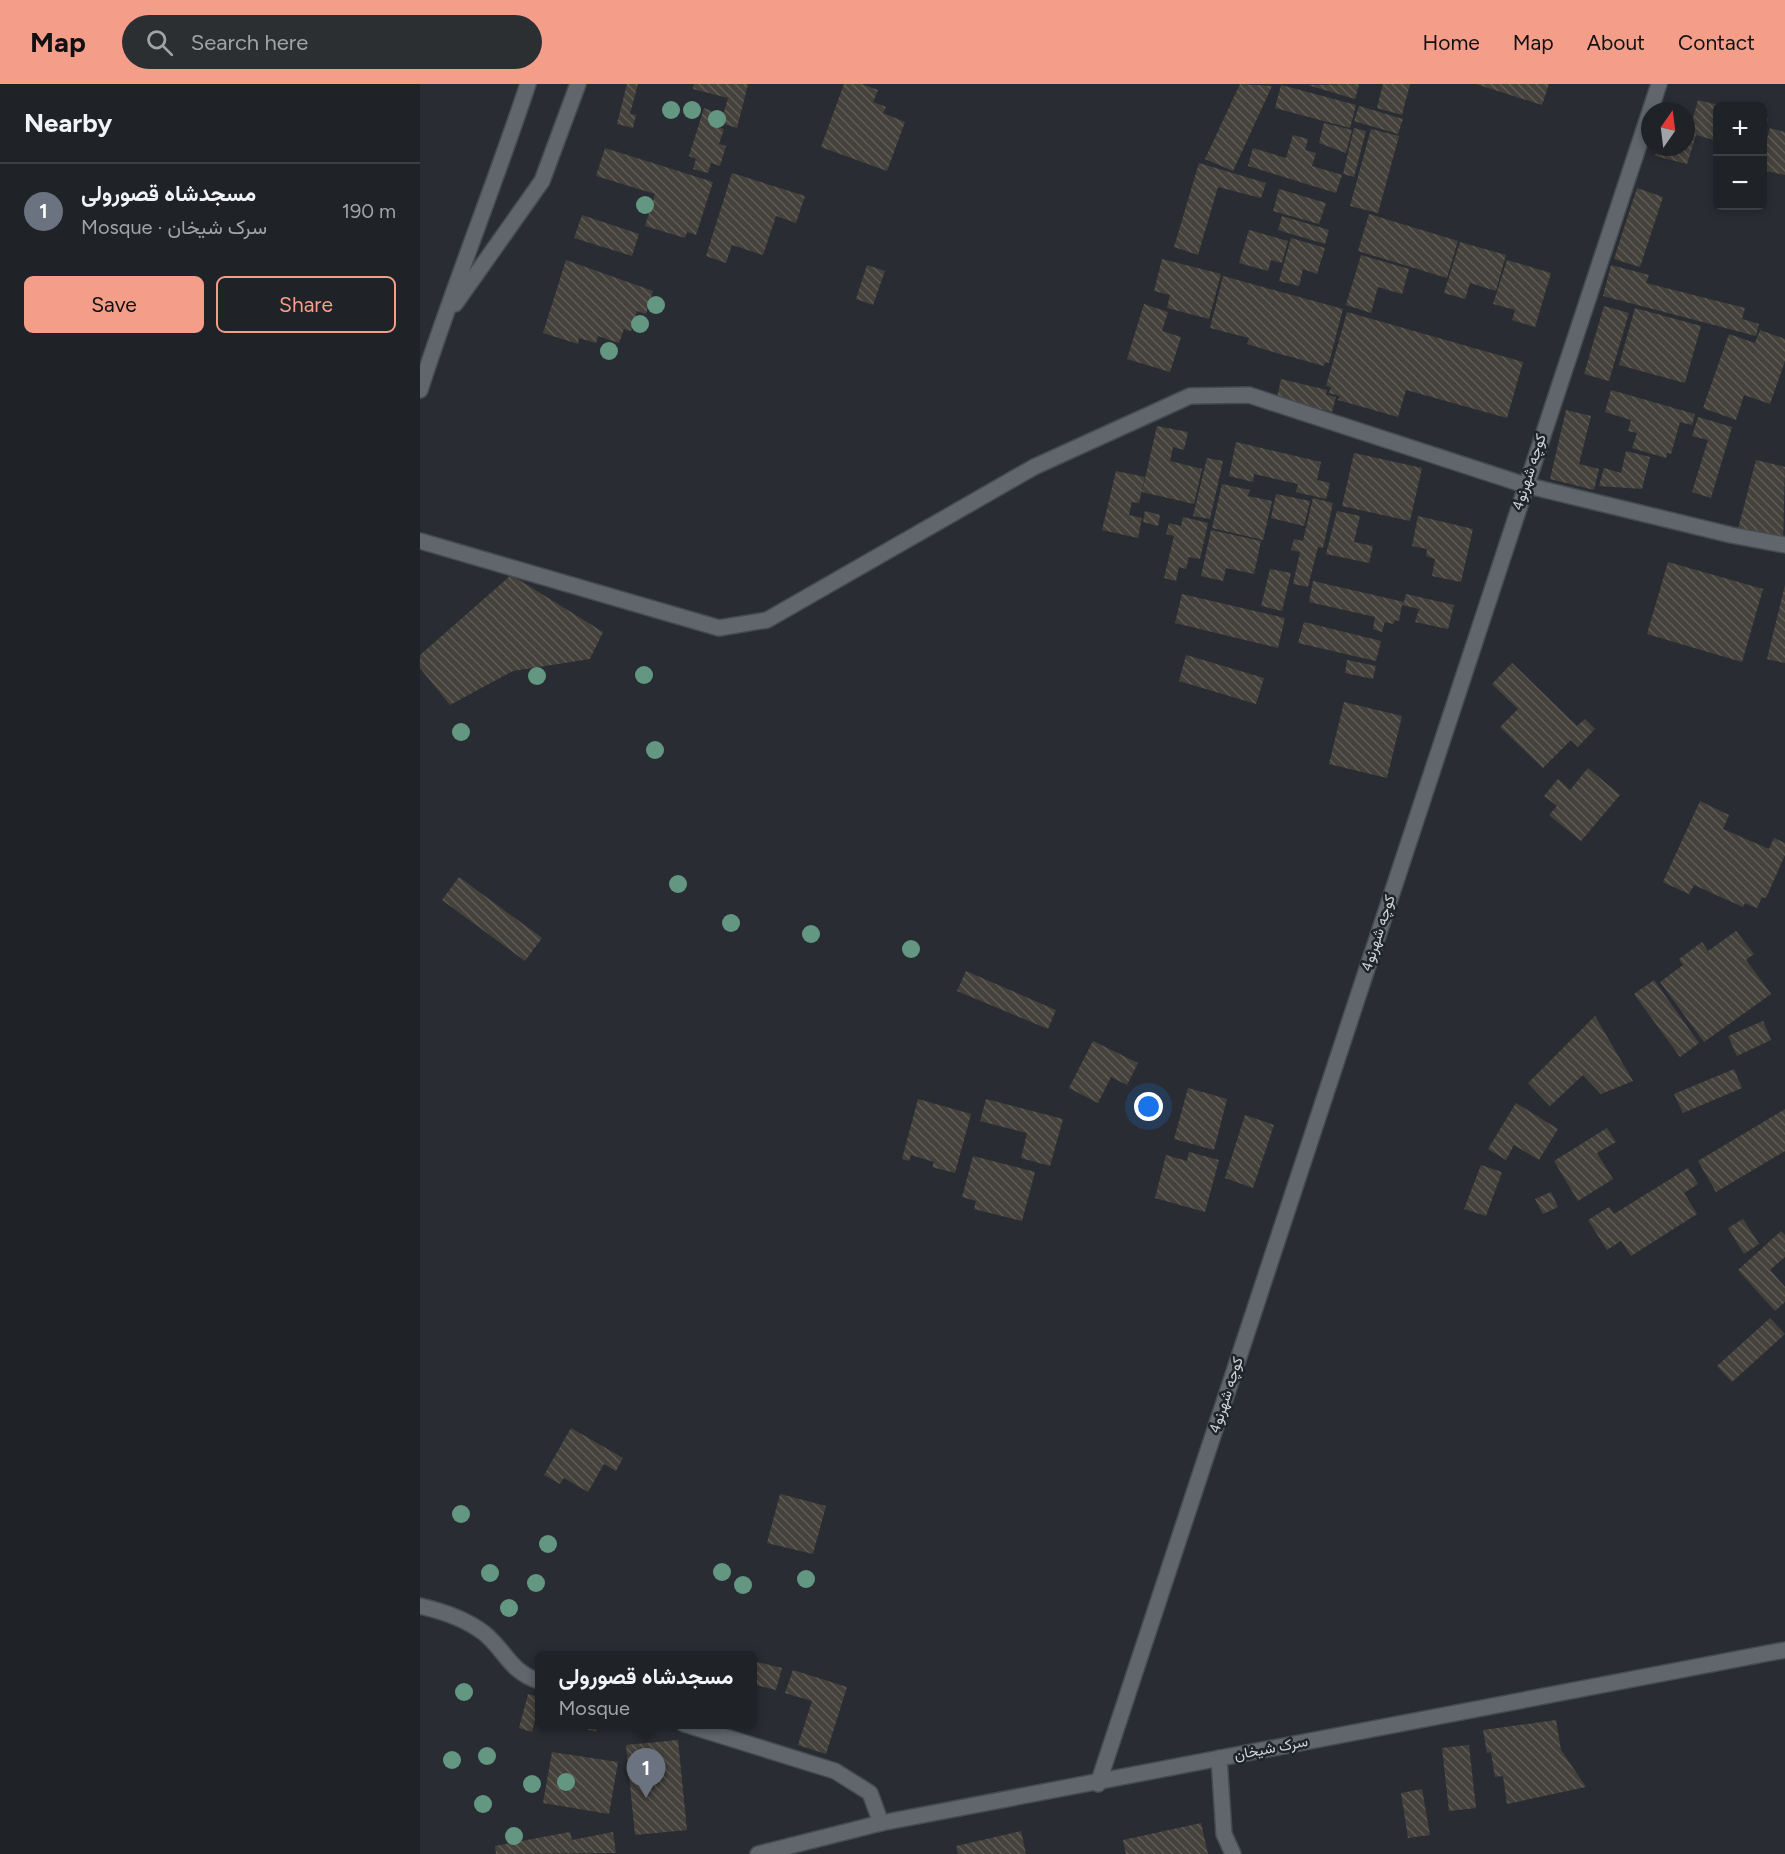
<!DOCTYPE html>
<html lang="en">
<head>
<meta charset="utf-8">
<style>
	:root { --surface:#1f2226; --page:#2c2f32; --text:#f1f3f6; --muted:#a1a4a7; --line:#3c3f43; --accent:#f49e8a }
	body { margin:0; font-family:Figtree,Vazirmatn,sans-serif; background:var(--page); color:var(--text) }
	.controls { position:absolute; right:18px; top:18px; display:grid; overflow:hidden; border-radius:9px; box-shadow:0 3px 9px #0003 }
	.controls button { width:54px; height:54px; display:grid; place-items:center; padding:0; border:0; border-bottom:2px solid var(--line); background:var(--surface); color:var(--text); font:30px sans-serif }
	.compass { position:absolute; left:1221px; top:18px; width:54px; height:54px; border-radius:50%; background:var(--surface); box-shadow:0 3px 9px #0003; rotate:14deg }
	.you { position:absolute; left:729px; top:1023px; width:21px; height:21px; margin:-15px; border:4px solid #fff; border-radius:50%; background:#1a73e8; box-shadow:0 0 0 9px #1a73e833 }
	.badge { display:grid; place-items:center; width:39px; height:39px; border-radius:50%; background:var(--accent); color:#fff; font-size:20px; font-weight:700 }
	.pin { position:absolute; translate:-50% -50px; filter:drop-shadow(0 2px 3px #0008) }
	.pin::after { content:''; position:absolute; top:32px; width:21px; height:18px; background:inherit; clip-path:polygon(0 0,100% 0,50% 100%) }
	.popup { position:absolute; left:115px; top:1567px; width:222px; height:78px; box-sizing:border-box; display:grid; place-content:center; border-radius:9px; background:var(--surface); filter:drop-shadow(0 2px 4px #0005); font-size:20px; white-space:nowrap; color:var(--muted) }
	.popup b { font-size:22px; color:var(--text) }
	.popup::after { content:''; position:absolute; left:50%; top:100%; margin-left:-12px; border:12px solid transparent; border-top-color:var(--surface) }
	.list { margin:0; padding:0; list-style:none }
	h2 { display:flex; justify-content:space-between; align-items:center; height:78px; margin:0; padding:0 24px; font-size:26px }
	h2 small { font-size:20px; font-weight:400; color:var(--muted) }
	.list li { display:grid; grid-template-columns:39px 1fr auto; gap:18px; align-items:center; box-sizing:border-box; height:96px; padding:0 24px; border-top:2px solid var(--line) }
	.list b { display:block; font-size:22px; white-space:nowrap }
	.list p { margin:0; font-size:20px; white-space:nowrap; color:var(--muted) }
	.list em { font-size:20px; font-style:normal; color:var(--muted) }
	.actions { display:flex; gap:12px; padding:18px 24px }
	.actions a { flex:1; padding:14px 0; border:2px solid var(--accent); border-radius:9px; text-align:center; font-size:21px; color:var(--accent) }
	.actions .main { background:var(--accent); color:#111 }
	.icon { flex:none; width:33px; height:33px; fill:none; stroke:currentColor; stroke-width:2; stroke-linecap:round; stroke-linejoin:round }
	.map { position:relative; flex:none; width:1365px; height:1770px; overflow:hidden }
	header { display:flex; align-items:center; gap:36px; box-sizing:border-box; height:84px; padding:0 30px; background:var(--accent); color:#111 }
	header strong { font-size:28px }
	nav { display:flex; gap:33px; margin-inline-start:auto; font-size:21px }
	.search { width:420px; height:54px; background:var(--page); display:flex; align-items:center; gap:15px; box-sizing:border-box; padding:0 21px; border-radius:33px; color:var(--muted); font-size:22px }
	main { display:flex }
	aside { flex:1; background:var(--surface) }
	.map>svg:first-child { display:block }
	.building { fill:url(#building-back-hatch) }
	.lines { fill:none; stroke-linecap:round; stroke-linejoin:round }
	.street-casing { stroke:#464b50; stroke-width:18 }
	.secondary-casing { stroke:#464b50; stroke-width:18 }
	.street { stroke:#60666c; stroke-width:15 }
	.secondary { stroke:#60666c; stroke-width:15 }
	.tree { fill:#639781 }
	.labels { text-anchor:middle; stroke-width:5; stroke-linejoin:round; paint-order:stroke }
	.street-label { font-size:15px; fill:#d0d3d7; stroke:#1f2429 }
</style>
</head>
<body>
<header>
<strong>Map</strong>
<div class="search"><svg class="icon" aria-label="search" viewBox="0 0 24 24"><circle cx="10" cy="10" r="6"/><path d="M15 15l6 6"/></svg>Search here</div>
<nav><a>Home</a><a>Map</a><a>About</a><a>Contact</a></nav>
</header>
<main>
<aside>
<h2>Nearby<small></small></h2>
<ul class="list">
<li><span class="badge" style="background:#6b7280">1</span><div><b>مسجدشاه قصورولی</b><p>Mosque · سرک شیخان</p></div><em>190 m</em></li>
</ul>
<div class="actions"><a class="main">Save</a><a>Share</a></div>
</aside>
<div class="map">
<svg width="1365" height="1770" viewBox="0 0 1365 1770">
	<defs>
		<pattern id="building-back-hatch" width="6" height="6" patternUnits="userSpaceOnUse" patternTransform="scale(1.5)"><rect width="6" height="6" fill="#45413b"/><path d="M-1 5l2 2M0 0l6 6M5-1l2 2" fill="none" stroke="#5f5c57"/></pattern>
	</defs>
	<rect width="100%" height="100%" fill="#292d33"/>
	<g class="building">
		<polygon points="207,0 218,0 210,30 216,31 213,44 197,40"/>
		<polygon points="274,0 328,0 317,44 301,39 308,14 273,5"/>
		<polygon points="424,0 441,0 458,6 453,18 466,23 463,29 485,38 467,87 401,63"/>
		<polygon points="820,0 852,2 813,87 785,75"/>
		<polygon points="937,0 939,1 935,15 888,1"/>
		<polygon points="963,0 990,0 982,31 957,24"/>
		<polygon points="1056,0 1129,0 1122,21"/>
		<polygon points="861,1 936,21 930,44 855,24"/>
		<polygon points="1278,16 1298,21 1298,57 1276,51 1267,80 1235,72 1237,63 1266,63 1266,32 1273,34"/>
		<polygon points="939,22 983,35 978,50 934,37"/>
		<polygon points="284,24 295,28 291,41 304,45 299,60 306,62 300,82 291,79 288,89 273,85 276,75 269,72"/>
		<polygon points="1342,34 1348,35 1343,55 1342,55"/>
		<polygon points="904,39 932,46 926,69 899,59"/>
		<polygon points="934,44 946,47 934,93 923,90"/>
		<polygon points="1350,44 1365,48 1365,91 1342,86 1342,72"/>
		<polygon points="951,45 979,52 958,129 930,122"/>
		<polygon points="873,51 888,55 885,66 896,69 892,82 922,91 916,109 828,82 833,64 866,74"/>
		<polygon points="185,64 293,98 276,151 267,148 265,154 225,142 235,110 176,92"/>
		<polygon points="779,79 846,99 841,114 798,103 778,171 754,163"/>
		<polygon points="312,89 385,112 376,139 356,132 343,171 312,161 306,179 286,172"/>
		<polygon points="1217,104 1243,113 1220,183 1194,175"/>
		<polygon points="859,105 906,119 899,140 853,127"/>
		<polygon points="949,130 1038,157 1027,194 938,167"/>
		<polygon points="162,131 219,150 212,172 154,154"/>
		<polygon points="862,132 909,146 905,160 858,146"/>
		<polygon points="829,146 868,157 862,179 851,176 848,187 819,179"/>
		<polygon points="871,154 905,164 897,190 883,185 879,202 859,197"/>
		<polygon points="1040,158 1086,171 1076,207 1050,199 1045,215 1024,209"/>
		<polygon points="941,171 989,185 982,210 958,203 951,229 926,221"/>
		<polygon points="742,175 801,190 789,235 747,224 750,211 734,207"/>
		<polygon points="146,176 233,207 226,230 217,227 211,247 204,245 199,259 178,252 176,259 159,254 158,260 123,249"/>
		<polygon points="1087,176 1131,189 1115,243 1092,236 1095,226 1073,220"/>
		<polygon points="447,181 465,187 453,221 436,215"/>
		<polygon points="1191,181 1229,191 1226,199 1325,224 1322,235 1339,240 1336,252 1183,212"/>
		<polygon points="803,192 923,225 909,279 905,278 904,282 860,270 827,260 829,254 790,244"/>
		<polygon points="724,220 748,228 742,247 761,253 750,288 707,275"/>
		<polygon points="1184,222 1209,229 1189,297 1164,290"/>
		<polygon points="1215,224 1281,242 1265,299 1199,281"/>
		<polygon points="927,228 1103,278 1087,334 986,306 978,333 918,316 920,312 909,309 911,303 906,302"/>
		<polygon points="1340,246 1365,255 1365,277 1350,320 1324,311 1316,336 1283,324 1309,250 1335,259"/>
		<polygon points="861,295 907,306 906,311 916,313 912,328 857,314"/>
		<polygon points="1191,306 1275,330 1272,341 1260,338 1251,370 1247,369 1246,374 1212,364 1217,349 1208,347 1211,336 1185,328"/>
		<polygon points="1146,326 1171,332 1159,380 1179,385 1174,406 1130,395"/>
		<polygon points="1278,333 1312,343 1291,414 1272,408 1288,356 1272,352"/>
		<polygon points="737,342 768,348 764,366 753,363 750,377 782,385 774,420 722,408"/>
		<polygon points="816,358 901,378 897,396 910,399 906,415 876,408 878,400 834,390 833,398 809,392"/>
		<polygon points="1206,367 1230,373 1222,405 1179,402 1184,384 1201,389"/>
		<polygon points="934,369 1002,384 990,437 922,422"/>
		<polygon points="787,374 803,377 790,435 773,432"/>
		<polygon points="1336,376 1365,383 1363,457 1318,445"/>
		<polygon points="696,387 725,393 719,419 712,418 709,431 722,434 718,454 682,446"/>
		<polygon points="802,400 830,406 828,412 852,417 843,456 792,444"/>
		<polygon points="856,410 890,417 884,442 851,434"/>
		<polygon points="893,414 913,419 903,464 898,463 888,503 873,500 880,468 871,466 874,455 883,457"/>
		<polygon points="725,427 740,431 738,442 723,438"/>
		<polygon points="917,427 940,432 934,458 953,462 949,479 906,470"/>
		<polygon points="998,432 1053,445 1041,498 1012,492 1015,475 1006,472 1007,465 992,462"/>
		<polygon points="763,433 788,439 780,475 769,473 766,485 759,483 756,497 744,494 754,452 746,450 749,439 761,442"/>
		<polygon points="791,446 841,457 834,490 806,484 803,497 781,492"/>
		<polygon points="1248,478 1343,505 1322,578 1227,550"/>
		<polygon points="850,485 871,489 862,527 841,522"/>
		<polygon points="91,491 183,548 170,575 93,587 30,621 0,584 0,571"/>
		<polygon points="893,497 984,518 986,510 1034,521 1028,545 995,538 999,525 982,521 979,537 975,536 973,540 965,538 962,548 953,545 955,533 889,518"/>
		<polygon points="1365,501 1365,579 1347,575"/>
		<polygon points="762,510 865,534 858,564 755,539"/>
		<polygon points="884,538 961,557 956,577 878,559"/>
		<polygon points="766,571 844,594 836,620 759,597"/>
		<polygon points="927,576 956,582 953,595 925,589"/>
		<polygon points="1092,579 1157,642 1165,635 1175,645 1158,663 1151,656 1123,684 1080,643 1098,625 1072,600"/>
		<polygon points="924,618 982,632 967,694 909,680"/>
		<polygon points="1168,684 1200,711 1161,757 1129,731 1137,722 1124,712 1138,695 1150,706"/>
		<polygon points="1280,717 1309,731 1303,745 1349,765 1354,754 1365,759 1365,771 1346,814 1342,813 1337,824 1325,819 1323,823 1274,801 1269,810 1243,798"/>
		<polygon points="39,793 122,854 105,877 22,816"/>
		<polygon points="1316,847 1334,870 1326,876 1351,910 1284,958 1240,898 1263,881 1259,875 1282,858 1288,867"/>
		<polygon points="546,887 636,926 628,945 537,907"/>
		<polygon points="1234,896 1279,959 1260,973 1214,910"/>
		<polygon points="1175,932 1213,997 1181,1010 1163,991 1130,1022 1108,999"/>
		<polygon points="1343,937 1351,956 1317,972 1308,952"/>
		<polygon points="673,957 718,979 707,1001 691,993 678,1019 649,1004"/>
		<polygon points="1314,985 1322,1004 1263,1029 1254,1010"/>
		<polygon points="768,1004 807,1015 794,1066 754,1055"/>
		<polygon points="498,1015 551,1030 535,1089 512,1083 514,1078 491,1071 489,1077 482,1075"/>
		<polygon points="566,1015 643,1035 630,1082 601,1074 607,1049 560,1037"/>
		<polygon points="1096,1019 1138,1045 1119,1076 1094,1061 1086,1076 1068,1065"/>
		<polygon points="1365,1025 1365,1067 1296,1108 1278,1077"/>
		<polygon points="825,1031 854,1041 833,1104 805,1094"/>
		<polygon points="1187,1044 1196,1058 1177,1069 1193,1095 1158,1117 1134,1077"/>
		<polygon points="769,1068 799,1076 785,1128 735,1114 746,1071 767,1077"/>
		<polygon points="553,1072 615,1088 602,1137 554,1125 556,1117 542,1113"/>
		<polygon points="1061,1081 1082,1088 1066,1132 1044,1125"/>
		<polygon points="1268,1084 1278,1100 1264,1109 1277,1130 1211,1172 1201,1157 1187,1166 1168,1136 1189,1123 1194,1130"/>
		<polygon points="1131,1108 1138,1123 1123,1130 1115,1115"/>
		<polygon points="1323,1135 1339,1160 1324,1170 1308,1144"/>
		<polygon points="1361,1147 1365,1151 1365,1173 1350,1186 1365,1203 1365,1218 1355,1227 1318,1186"/>
		<polygon points="1350,1234 1365,1250 1312,1298 1297,1282"/>
		<polygon points="151,1344 203,1374 196,1387 184,1380 168,1408 144,1394 140,1400 124,1391"/>
		<polygon points="360,1410 406,1422 393,1470 347,1459"/>
		<polygon points="332,1577 362,1584 356,1606 332,1600"/>
		<polygon points="373,1586 427,1603 406,1670 378,1661 392,1617 365,1609"/>
		<polygon points="108,1610 119,1613 119,1633 116,1632 112,1648 99,1644"/>
		<polygon points="1136,1636 1141,1666 1166,1703 1087,1720 1083,1692 1075,1693 1071,1668 1067,1669 1063,1646"/>
		<polygon points="151,1640 178,1640 176,1648"/>
		<polygon points="258,1656 267,1746 215,1751 206,1661"/>
		<polygon points="1049,1661 1056,1724 1029,1727 1022,1664"/>
		<polygon points="132,1668 198,1678 189,1730 123,1719"/>
		<polygon points="1002,1705 1010,1751 988,1754 981,1709"/>
		<polygon points="781,1739 788,1770 706,1770 703,1756"/>
		<polygon points="601,1747 606,1770 538,1770 536,1762"/>
		<polygon points="150,1748 152,1756 193,1748 196,1769 76,1770 75,1762"/>
	</g>
	<g class="lines">
		<defs>
			<g id="street">
				<polyline points="35,220 122,97 158,0"/>
				<path d="M 0,306 C 33,203 74,103 108,0"/>
				<polyline points="0,457 299,544 347,536 614,383 770,312 829,311 1105,401 1311,451 1365,461"/>
				<path d="M 0,1522 C 22,1527 46,1535 64,1549 C 86,1567 90,1588 119,1597"/>
				<polyline points="264,1640 415,1687 450,1709 461,1739"/>
				<polyline points="799,1674 804,1750 813,1770"/>
			</g>
			<g id="secondary">
				<polyline points="678,1700 1239,0"/>
				<polyline points="338,1770 461,1739 1365,1566"/>
			</g>
		</defs>
		<use href="#street" class="street-casing"/>
		<use href="#secondary" class="secondary-casing"/>
		<use href="#street" class="street"/>
		<use href="#secondary" class="secondary"/>
	</g>
	<g class="tree">
		<circle cx="251" cy="26" r="9"/>
		<circle cx="272" cy="26" r="9"/>
		<circle cx="297" cy="35" r="9"/>
		<circle cx="225" cy="121" r="9"/>
		<circle cx="236" cy="221" r="9"/>
		<circle cx="220" cy="240" r="9"/>
		<circle cx="189" cy="267" r="9"/>
		<circle cx="224" cy="591" r="9"/>
		<circle cx="117" cy="592" r="9"/>
		<circle cx="41" cy="648" r="9"/>
		<circle cx="235" cy="666" r="9"/>
		<circle cx="258" cy="800" r="9"/>
		<circle cx="311" cy="839" r="9"/>
		<circle cx="391" cy="850" r="9"/>
		<circle cx="491" cy="865" r="9"/>
		<circle cx="41" cy="1430" r="9"/>
		<circle cx="128" cy="1460" r="9"/>
		<circle cx="302" cy="1488" r="9"/>
		<circle cx="70" cy="1489" r="9"/>
		<circle cx="386" cy="1495" r="9"/>
		<circle cx="116" cy="1499" r="9"/>
		<circle cx="323" cy="1501" r="9"/>
		<circle cx="89" cy="1524" r="9"/>
		<circle cx="44" cy="1608" r="9"/>
		<circle cx="67" cy="1672" r="9"/>
		<circle cx="32" cy="1676" r="9"/>
		<circle cx="146" cy="1698" r="9"/>
		<circle cx="112" cy="1700" r="9"/>
		<circle cx="63" cy="1720" r="9"/>
		<circle cx="94" cy="1752" r="9"/>
	</g>
	<g class="labels">
		<g class="street-label">
			<text transform="translate(1109 388) rotate(-72)" y="5">کوچه شهرنو4</text>
			<text transform="translate(958 849) rotate(-72)" y="5">کوچه شهرنو4</text>
			<text transform="translate(806 1311) rotate(-72)" y="5">کوچه شهرنو4</text>
			<text transform="translate(851 1664) rotate(-11)" y="5">سرک شیخان</text>
		</g>
	</g>
</svg>
<div class="controls">
<button>+</button>
<button>−</button>
</div>
<svg class="compass" viewBox="-18 -18 36 36"><path d="M0-13l5 13h-10z" fill="#e53935"/><path d="M0 13l5-13h-10z" fill="#a1a4a7"/></svg>
<div class="you"></div>
<div class="pin badge" style="left:226px;top:1714px;background:#6b7280">1</div>
<div class="popup"><b>مسجدشاه قصورولی</b>Mosque</div>
</div>
</main>
</body>
</html>
